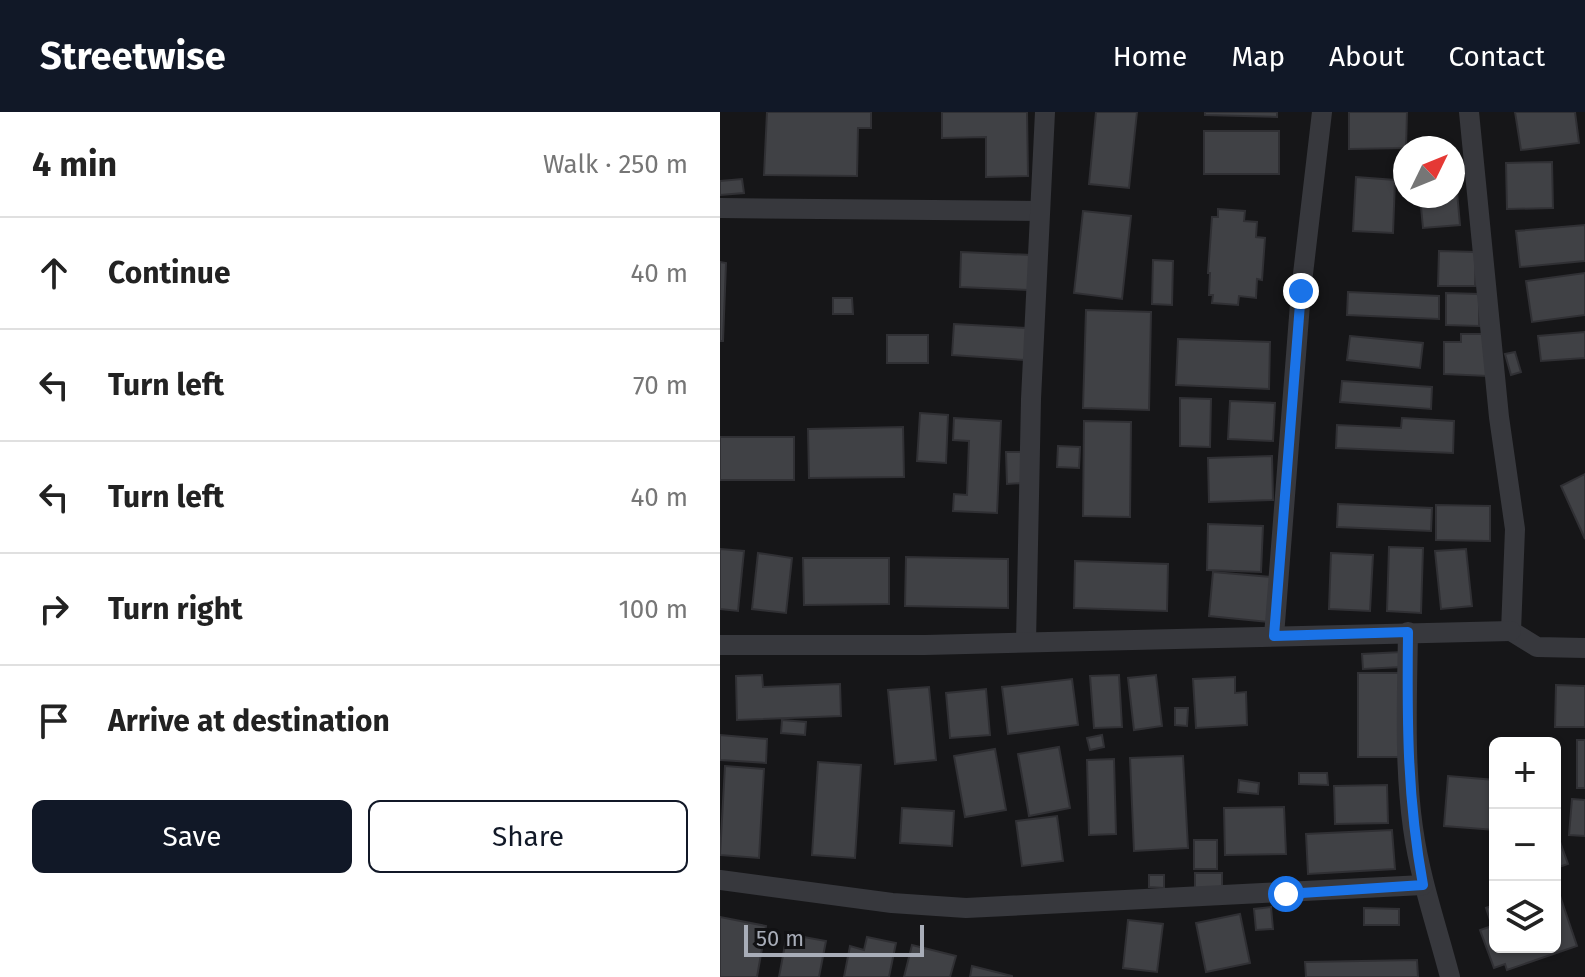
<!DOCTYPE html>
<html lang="en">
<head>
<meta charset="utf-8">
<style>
	:root { --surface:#fff; --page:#f6f6f6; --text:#222; --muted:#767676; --line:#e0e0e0; --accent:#111827 }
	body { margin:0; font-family:"Fira Sans",sans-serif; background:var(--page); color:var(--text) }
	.controls { position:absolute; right:24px; bottom:24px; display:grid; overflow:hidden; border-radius:12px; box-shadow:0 2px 6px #0004 }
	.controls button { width:72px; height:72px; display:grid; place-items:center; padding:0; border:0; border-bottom:2px solid var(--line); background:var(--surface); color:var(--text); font:40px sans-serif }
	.compass { position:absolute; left:673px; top:24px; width:72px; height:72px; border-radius:50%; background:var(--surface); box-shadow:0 2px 6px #0004; rotate:47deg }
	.scale { position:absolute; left:24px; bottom:20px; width:180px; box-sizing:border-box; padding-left:8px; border:4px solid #a8adb8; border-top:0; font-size:22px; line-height:28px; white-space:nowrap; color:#a8adb8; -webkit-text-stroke:6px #111113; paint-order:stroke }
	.stop { position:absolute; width:24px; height:24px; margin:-18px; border:6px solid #1a73e8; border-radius:50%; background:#fff }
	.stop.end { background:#1a73e8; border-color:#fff; box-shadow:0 2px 8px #0008 }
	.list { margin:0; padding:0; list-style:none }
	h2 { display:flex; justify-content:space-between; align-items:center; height:104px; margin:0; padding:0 32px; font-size:34px }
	h2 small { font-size:26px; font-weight:400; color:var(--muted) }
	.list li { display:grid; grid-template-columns:52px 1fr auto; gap:24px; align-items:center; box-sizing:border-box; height:112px; padding:0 32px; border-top:2px solid var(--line) }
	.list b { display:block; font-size:30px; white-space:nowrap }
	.list em { font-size:26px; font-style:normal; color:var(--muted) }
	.actions { display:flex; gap:16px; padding:24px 32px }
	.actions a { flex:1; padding:18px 0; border:2px solid var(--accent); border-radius:12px; text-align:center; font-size:28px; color:var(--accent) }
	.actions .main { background:var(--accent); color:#fff }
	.icon { flex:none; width:44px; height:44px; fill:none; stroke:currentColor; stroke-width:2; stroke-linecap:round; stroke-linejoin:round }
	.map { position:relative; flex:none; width:865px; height:865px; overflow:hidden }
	header { display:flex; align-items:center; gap:48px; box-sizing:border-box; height:112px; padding:0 40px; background:var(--accent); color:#fff }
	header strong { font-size:38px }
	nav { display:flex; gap:44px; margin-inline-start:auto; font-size:28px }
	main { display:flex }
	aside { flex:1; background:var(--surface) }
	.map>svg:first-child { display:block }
	.building { fill:#404145; stroke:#303034; stroke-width:2 }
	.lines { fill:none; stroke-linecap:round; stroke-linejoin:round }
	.street { stroke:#37383d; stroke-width:20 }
	.route { stroke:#1a73e8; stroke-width:10 }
</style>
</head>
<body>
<header>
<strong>Streetwise</strong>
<nav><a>Home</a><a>Map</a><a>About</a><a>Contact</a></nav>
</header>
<main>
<aside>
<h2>4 min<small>Walk · 250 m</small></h2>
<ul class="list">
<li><svg class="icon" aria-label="ahead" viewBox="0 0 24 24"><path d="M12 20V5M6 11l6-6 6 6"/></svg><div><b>Continue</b></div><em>40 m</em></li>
<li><svg class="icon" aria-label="left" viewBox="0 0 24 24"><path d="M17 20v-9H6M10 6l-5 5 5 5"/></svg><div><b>Turn left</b></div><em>70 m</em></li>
<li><svg class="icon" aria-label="left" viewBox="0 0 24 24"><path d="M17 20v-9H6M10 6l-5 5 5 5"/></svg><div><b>Turn left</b></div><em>40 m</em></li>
<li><svg class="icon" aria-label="right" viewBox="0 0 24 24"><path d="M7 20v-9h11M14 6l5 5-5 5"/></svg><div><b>Turn right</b></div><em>100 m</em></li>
<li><svg class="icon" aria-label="arrive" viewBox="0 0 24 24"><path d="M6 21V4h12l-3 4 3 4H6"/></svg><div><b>Arrive at destination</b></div></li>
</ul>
<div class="actions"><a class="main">Save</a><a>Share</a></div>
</aside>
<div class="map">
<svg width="865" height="865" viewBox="0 0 865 865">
	<rect width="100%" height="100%" fill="#161618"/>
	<g class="building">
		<polygon points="47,0 151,0 151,16 138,16 137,64 44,63"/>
		<polygon points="222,0 307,0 308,64 266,65 266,25 222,26"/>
		<polygon points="376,0 417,0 409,76 369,72"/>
		<polygon points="485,0 557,0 557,5 485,3"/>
		<polygon points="629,0 687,0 686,36 629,37"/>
		<polygon points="795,0 855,0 859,31 801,38"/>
		<rect x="484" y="19" width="75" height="43"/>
		<polygon points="832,50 833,96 787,97 786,51"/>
		<polygon points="735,58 740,113 703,116 700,84 733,84"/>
		<polygon points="636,65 675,68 673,121 633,119"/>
		<polygon points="22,67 24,81 0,83 0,69"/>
		<polygon points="498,97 525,99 524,109 537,110 536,125 545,126 542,168 537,167 536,186 519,184 518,193 492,191 493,183 489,183 490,161 488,161 492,105 498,105"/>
		<polygon points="363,99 411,104 402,187 354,181"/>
		<polygon points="865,113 865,149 800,155 796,119"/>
		<polygon points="719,139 756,140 755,174 718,174"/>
		<polygon points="241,140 311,143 309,178 240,175"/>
		<polygon points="433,148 453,149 452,193 432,192"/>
		<polygon points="0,150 6,151 3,229 0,229"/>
		<polygon points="865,161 865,203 812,210 806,169"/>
		<polygon points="628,180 719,184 719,207 627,203"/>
		<polygon points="726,181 759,182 759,214 726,213"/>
		<polygon points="113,186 132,186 133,202 113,202"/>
		<polygon points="366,198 431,200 429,298 363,296"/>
		<polygon points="234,212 307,216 305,248 232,243"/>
		<polygon points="865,220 865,246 821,249 818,224"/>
		<polygon points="741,222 768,222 768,264 724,262 724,230 741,230"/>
		<rect x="167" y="223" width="41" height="28"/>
		<polygon points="630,224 703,231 700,256 627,248"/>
		<polygon points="458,227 550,230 549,277 456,273"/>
		<polygon points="795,240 801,260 791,263 785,242"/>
		<polygon points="622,269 712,275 711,297 620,290"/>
		<polygon points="460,286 491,287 490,335 460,334"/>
		<polygon points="510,289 555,291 553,329 508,327"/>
		<polygon points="200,301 228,303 226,351 197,349"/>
		<polygon points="234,306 281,309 277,401 233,399 234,382 247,383 249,329 233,328"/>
		<polygon points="682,306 734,309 733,341 616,336 617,313 681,316"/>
		<polygon points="364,309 411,310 410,405 363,404"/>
		<polygon points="183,315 184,365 89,366 88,317"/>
		<rect x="0" y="325" width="74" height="43"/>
		<polygon points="338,334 360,335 359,356 337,355"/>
		<polygon points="286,340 301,340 302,371 287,372"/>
		<polygon points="552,344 553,388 489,390 488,346"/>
		<polygon points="865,362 865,427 841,374"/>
		<polygon points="618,392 712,396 711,419 617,415"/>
		<polygon points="716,393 770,394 770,429 716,428"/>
		<polygon points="488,412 543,414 541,460 487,458"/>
		<polygon points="669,435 703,436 701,501 667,499"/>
		<polygon points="0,437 24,439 18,499 0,497"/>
		<polygon points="746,437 752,494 721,497 715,439"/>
		<polygon points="38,441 72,446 66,501 32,497"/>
		<polygon points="611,441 653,443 650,499 609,497"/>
		<polygon points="186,445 288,447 288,496 185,494"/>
		<polygon points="83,446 169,446 169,492 84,493"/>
		<polygon points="355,449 448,452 447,499 354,496"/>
		<polygon points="493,460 551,465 548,510 489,504"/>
		<polygon points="682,540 682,555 643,557 642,542"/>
		<polygon points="638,561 682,561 683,645 638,645"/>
		<polygon points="42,563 43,575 120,572 121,604 17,608 16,564"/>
		<polygon points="399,563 402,615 374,616 370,564"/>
		<polygon points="436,563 442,614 414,618 408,566"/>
		<polygon points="515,565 515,581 526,580 527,613 476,616 473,567"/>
		<polygon points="352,567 358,613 288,622 282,575"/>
		<polygon points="836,573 865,574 865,615 835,615"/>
		<polygon points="209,575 216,648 175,652 168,578"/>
		<polygon points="266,577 270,623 230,626 226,581"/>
		<polygon points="455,596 468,596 467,614 455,613"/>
		<polygon points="62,608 86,610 85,623 61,621"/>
		<polygon points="0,623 47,627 46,651 0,648"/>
		<polygon points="382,623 384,635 370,638 367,626"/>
		<rect x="857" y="628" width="8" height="48"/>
		<polygon points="339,635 350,696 309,704 298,642"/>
		<polygon points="275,637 286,698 245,705 234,644"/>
		<polygon points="463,644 468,736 414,739 410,646"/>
		<polygon points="394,647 396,722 369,723 367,648"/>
		<polygon points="98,650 141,653 135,746 92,743"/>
		<polygon points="5,654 44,657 39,746 0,743"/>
		<polygon points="579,661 607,661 608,673 579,672"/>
		<polygon points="728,664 775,668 775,718 724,714"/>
		<polygon points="519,668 539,671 538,682 518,680"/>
		<polygon points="667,673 668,711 615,712 614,674"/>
		<polygon points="852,687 865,688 865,724 849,723"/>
		<polygon points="564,695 566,742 505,743 504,696"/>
		<polygon points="182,696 234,699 232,734 180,731"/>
		<polygon points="337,704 343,749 302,754 296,709"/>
		<polygon points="835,716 848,752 836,756 835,754"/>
		<polygon points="672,718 675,757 588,762 586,722"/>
		<rect x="474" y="728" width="23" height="29"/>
		<rect x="475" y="761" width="27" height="15"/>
		<polygon points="429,763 444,763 444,776 429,775"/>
		<polygon points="836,772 857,834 787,858 785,852 774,856 760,818 772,814 766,796 775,793 775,835 835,835"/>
		<polygon points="551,795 553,817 536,818 534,797"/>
		<polygon points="644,796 679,797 679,813 644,813"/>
		<polygon points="520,802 530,851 486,860 476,811"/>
		<polygon points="0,805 46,814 37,865 0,865"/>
		<polygon points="408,808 443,812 437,860 403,856"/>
		<polygon points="67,822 106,829 99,865 59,865"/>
		<polygon points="147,825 176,831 169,865 124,865 130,834 144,838"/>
		<polygon points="192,833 236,844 230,865 184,865"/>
		<polygon points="697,848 698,865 586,865 585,850"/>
		<polygon points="252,854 292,864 292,865 250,865"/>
	</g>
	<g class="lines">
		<g class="street">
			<polyline points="749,0 779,305 795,417 791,519 817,535 865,536"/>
			<polyline points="0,96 319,99"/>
			<path d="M 688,520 C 687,585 684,652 693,716 C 700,767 717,815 730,865"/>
			<polyline points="554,524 581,179 602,0"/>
			<polyline points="306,530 311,287 325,0"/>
			<polyline points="0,533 205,533 791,519"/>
			<polyline points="0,768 172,791 246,796 703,773"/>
		</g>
	</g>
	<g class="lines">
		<path class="route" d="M 566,782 L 703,773 C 687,685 687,609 688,520 L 554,524 L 581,179"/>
	</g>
</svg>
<div class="controls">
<button>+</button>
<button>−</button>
<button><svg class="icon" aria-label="layers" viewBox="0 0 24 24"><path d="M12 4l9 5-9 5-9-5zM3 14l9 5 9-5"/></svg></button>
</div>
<svg class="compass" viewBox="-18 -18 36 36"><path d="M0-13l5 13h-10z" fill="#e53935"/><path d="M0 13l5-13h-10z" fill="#767676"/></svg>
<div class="scale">50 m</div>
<div class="stop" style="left:566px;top:782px"></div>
<div class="stop end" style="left:581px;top:179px"></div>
</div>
</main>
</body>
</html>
